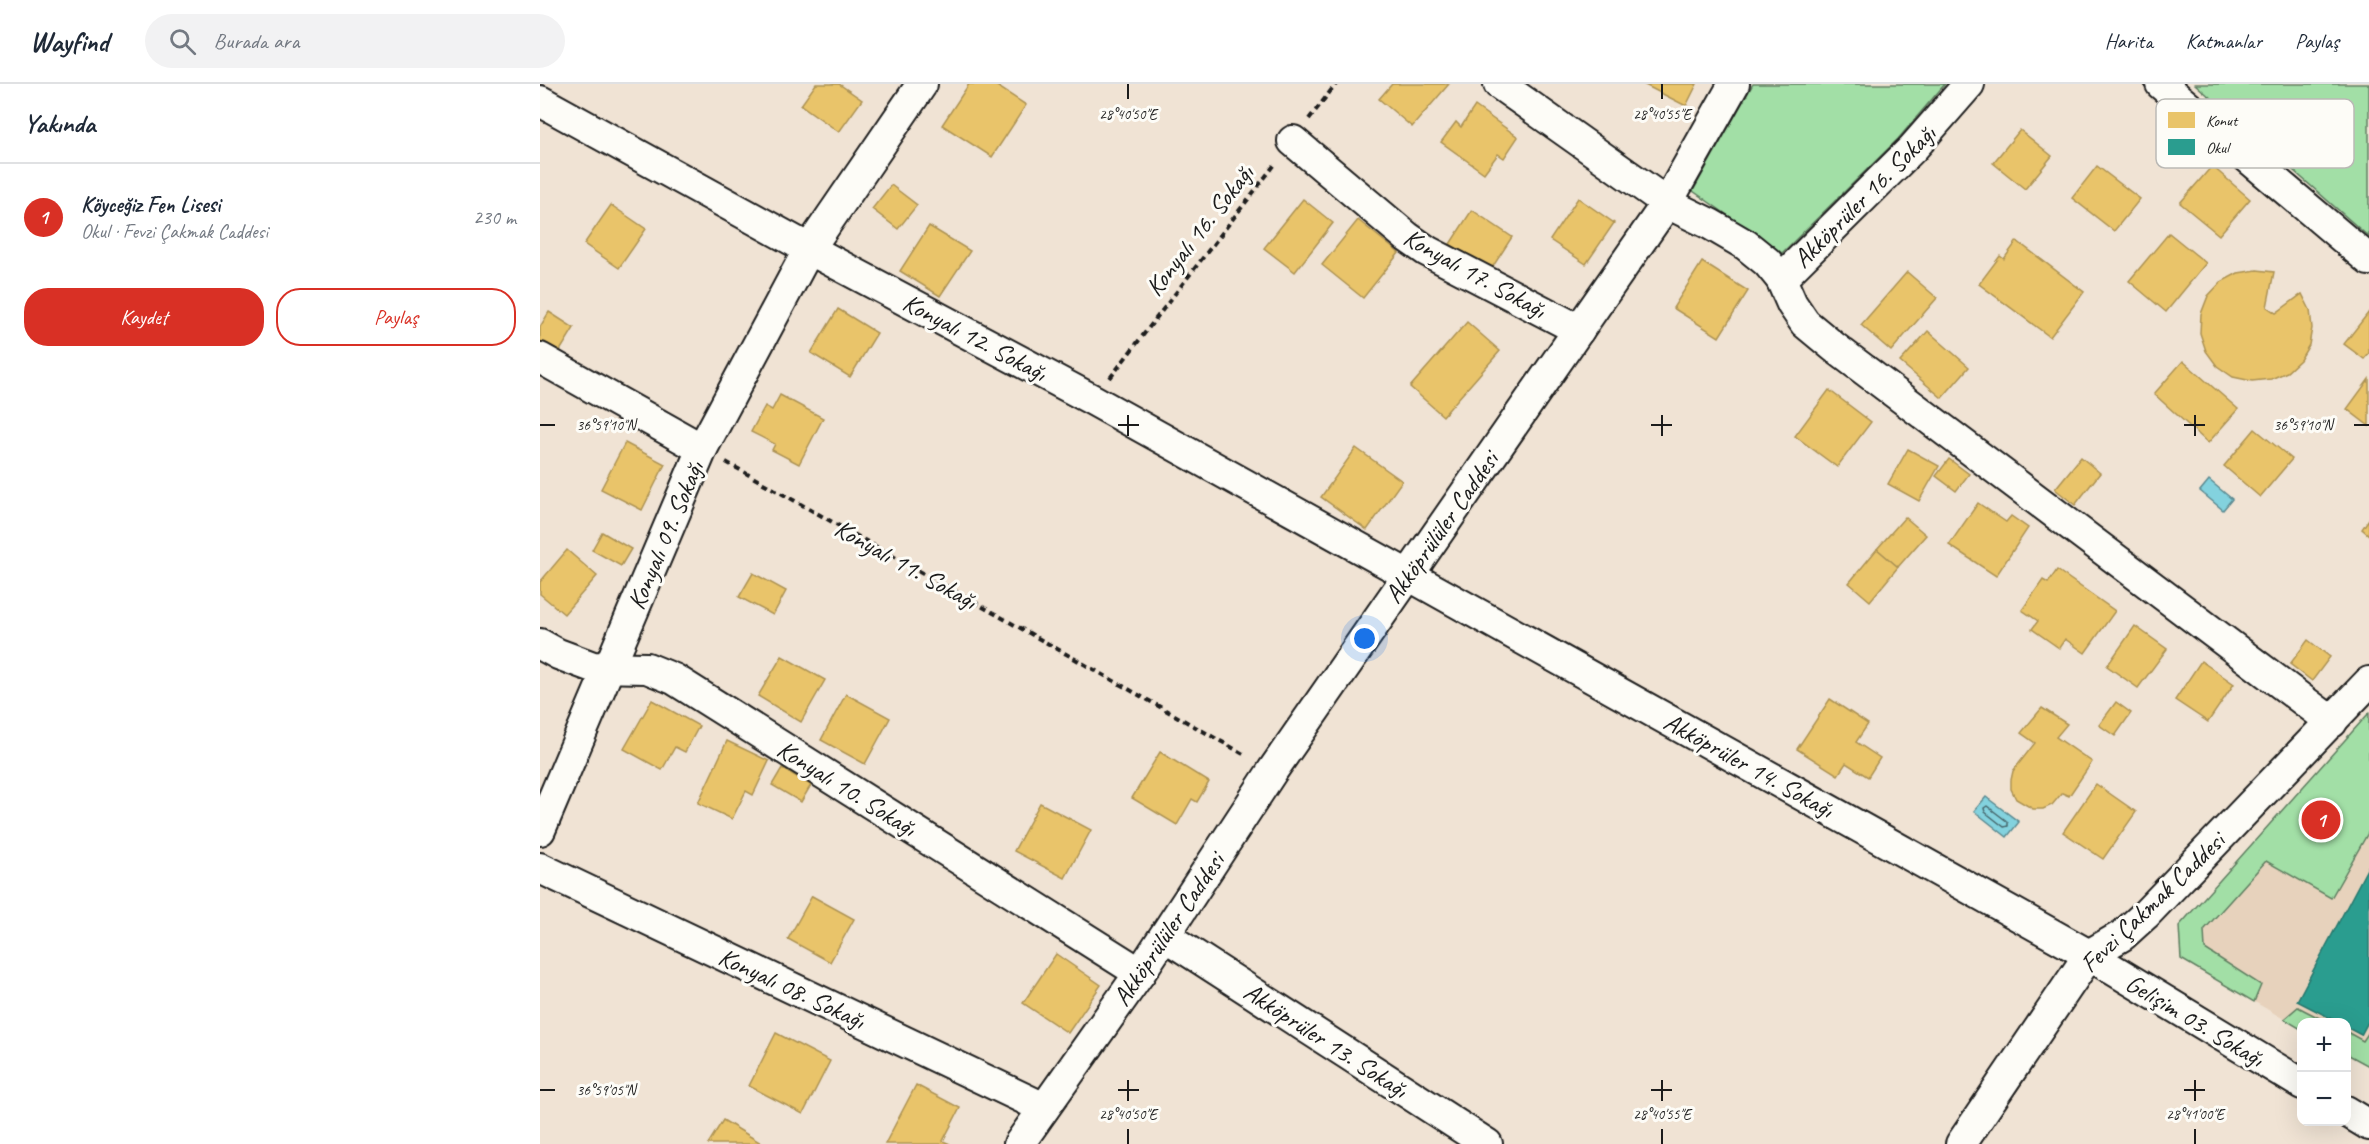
<!DOCTYPE html>
<html lang="tr">
<head>
<meta charset="utf-8">
<style>
	:root { --surface:#fff; --page:#f2f2f3; --text:#1f2937; --muted:#747a83; --line:#e0e1e3; --accent:#d93025 }
	body { margin:0; font-family:Caveat,sans-serif; background:var(--page); color:var(--text) }
	.controls { position:absolute; right:18px; bottom:18px; display:grid; overflow:hidden; border-radius:12px; box-shadow:0 6px 24px #0002 }
	.controls button { width:54px; height:54px; display:grid; place-items:center; padding:0; border:0; border-bottom:2px solid var(--line); background:var(--surface); color:var(--text); font:30px sans-serif }
	.you { position:absolute; left:825px; top:555px; width:21px; height:21px; margin:-15px; border:4px solid #fff; border-radius:50%; background:#1a73e8; box-shadow:0 0 0 9px #1a73e833 }
	.badge { display:grid; place-items:center; width:39px; height:39px; border-radius:50%; background:var(--accent); color:#fff; font-size:20px; font-weight:700 }
	.pin { position:absolute; translate:-50% -50%; border:3px solid #fff; box-shadow:0 2px 6px #0006 }
	.list { margin:0; padding:0; list-style:none }
	h2 { display:flex; justify-content:space-between; align-items:center; height:78px; margin:0; padding:0 24px; font-size:26px }
	h2 small { font-size:20px; font-weight:400; color:var(--muted) }
	.list li { display:grid; grid-template-columns:39px 1fr auto; gap:18px; align-items:center; box-sizing:border-box; height:108px; padding:0 24px; border-top:2px solid var(--line) }
	.list b { display:block; font-size:22px; white-space:nowrap }
	.list p { margin:0; font-size:20px; white-space:nowrap; color:var(--muted) }
	.list em { font-size:20px; font-style:normal; color:var(--muted) }
	.actions { display:flex; gap:12px; padding:18px 24px }
	.actions a { flex:1; padding:14px 0; border:2px solid var(--accent); border-radius:24px; text-align:center; font-size:21px; color:var(--accent) }
	.actions .main { background:var(--accent); color:#fff }
	.icon { flex:none; width:33px; height:33px; fill:none; stroke:currentColor; stroke-width:2; stroke-linecap:round; stroke-linejoin:round }
	.map { position:relative; flex:none; width:1829px; height:1060px; overflow:hidden }
	header { display:flex; align-items:center; gap:36px; box-sizing:border-box; height:84px; padding:0 30px; background:var(--surface); border-bottom:2px solid var(--line) }
	header strong { font-size:28px }
	nav { display:flex; gap:33px; margin-inline-start:auto; font-size:21px }
	.search { width:420px; height:54px; background:var(--page); display:flex; align-items:center; gap:15px; box-sizing:border-box; padding:0 21px; border-radius:33px; color:var(--muted); font-size:22px }
	main { display:flex }
	aside { flex:1; background:var(--surface) }
	.map>svg:first-child { display:block }
	.built { fill:#e7d2bc }
	.green { fill:#a2dfa6; stroke:#5f7e61; stroke-width:1.5 }
	.water { fill:#83d2de; stroke:#5a8990; stroke-width:1.5 }
	.homes { fill:#e9c46a; stroke:#ac9253; stroke-width:1.5 }
	.schools { fill:#2a9d8f; stroke:#26766c; stroke-width:1.5 }
	.lines { fill:none; stroke-linecap:round; stroke-linejoin:round }
	.shore { stroke:#45656a; stroke-width:1.5 }
	.minor-casing { stroke:#1c1c1c; stroke-width:34 }
	.path { stroke:#1c1c1c; stroke-width:4; stroke-dasharray:6 4.5; stroke-linecap:butt }
	.minor { stroke:#fdfcf7; stroke-width:30 }
	.ticks { fill:none; stroke:#1c1c1c; stroke-width:2 }
	.labels { text-anchor:middle; stroke-width:6; stroke-linejoin:round; paint-order:stroke }
	.street-label { font-size:26px; fill:#1c1c1c; stroke:#fdfcf7 }
	.key { fill:#fdfcf7; stroke:#bab9b5; stroke-width:1.5 }
	.key-label { font-size:16px; fill:#1c1c1c }
	.ticks-label { font-size:15px; text-anchor:middle; fill:#1c1c1c; stroke:#fdfcf7; stroke-width:6; stroke-linejoin:round; paint-order:stroke }
</style>
</head>
<body>
<header>
<strong>Wayfind</strong>
<div class="search"><svg class="icon" aria-label="search" viewBox="0 0 24 24"><circle cx="10" cy="10" r="6"/><path d="M15 15l6 6"/></svg>Burada ara</div>
<nav><a>Harita</a><a>Katmanlar</a><a>Paylaş</a></nav>
</header>
<main>
<aside>
<h2>Yakında<small></small></h2>
<ul class="list">
<li><span class="badge">1</span><div><b>Köyceğiz Fen Lisesi</b><p>Okul · Fevzi Çakmak Caddesi</p></div><em>230 m</em></li>
</ul>
<div class="actions"><a class="main">Kaydet</a><a>Paylaş</a></div>
</aside>
<div class="map">
<svg width="1829" height="1060" viewBox="0 0 1829 1060">
	<rect width="100%" height="100%" fill="#f0e3d4"/>
	<filter id="ink" filterUnits="userSpaceOnUse"><feTurbulence type="fractalNoise" baseFrequency=".0167" numOctaves="2"/><feDisplacementMap in="SourceGraphic" scale="12" xChannelSelector="R" yChannelSelector="G"/><feConvolveMatrix kernelMatrix="1 2 1 2 8 2 1 2 1" color-interpolation-filters="sRGB"/></filter>
	<g filter="url(#ink)">
		<polygon class="built" points="1829,629 1829,982 1807,970 1806,938 1762,938 1761,945 1641,875 1639,842"/>
		<g class="green">
			<polygon points="1213,0 1405,0 1358,55 1242,169 1153,107"/>
			<polygon points="1655,0 1829,0 1829,153"/>
			<polygon points="1829,629 1829,747 1791,814 1726,777 1664,846 1665,865 1721,901 1714,918 1641,875 1639,842"/>
			<polygon points="1758,923 1787,938 1762,938 1761,945 1744,935"/>
			<polygon points="1807,948 1823,957 1829,948 1829,982 1807,970"/>
		</g>
		<g class="water">
			<polygon points="1669,396 1692,415 1683,426 1660,407"/>
			<polygon points="1446,713 1479,738 1467,753 1434,727"/>
		</g>
		<g class="homes">
			<polygon points="276,0 299,0 322,16 299,48 261,21"/>
			<polygon points="429,0 454,0 486,21 452,73 402,41"/>
			<polygon points="852,0 909,0 872,43 839,15"/>
			<polygon points="1103,0 1157,0 1146,22"/>
			<polygon points="935,22 978,53 964,74 958,70 944,89 901,58 916,38 921,43"/>
			<polygon points="1480,46 1512,72 1485,105 1453,79"/>
			<polygon points="1557,82 1600,115 1574,147 1532,114"/>
			<polygon points="1672,82 1710,115 1679,151 1640,119"/>
			<polygon points="351,101 377,121 358,145 332,125"/>
			<polygon points="1038,114 1074,139 1046,180 1010,156"/>
			<polygon points="763,115 793,139 755,188 724,164"/>
			<polygon points="71,121 106,145 79,184 44,160"/>
			<polygon points="932,126 972,153 950,187 910,160"/>
			<polygon points="818,136 859,169 823,214 782,181"/>
			<polygon points="389,142 430,167 400,212 360,187"/>
			<polygon points="1629,149 1666,179 1626,228 1589,197"/>
			<polygon points="1477,157 1544,208 1510,253 1439,200 1460,172 1464,175"/>
			<polygon points="1162,178 1208,207 1179,253 1133,224"/>
			<polygon points="1717,186 1734,188 1727,223 1736,229 1762,210 1770,226 1772,244 1769,261 1760,276 1747,288 1731,295 1712,297 1693,293 1677,282 1666,267 1660,249 1661,230 1668,212 1681,198 1698,189"/>
			<polygon points="1367,188 1397,214 1351,267 1321,241"/>
			<polygon points="298,225 337,249 310,293 271,269"/>
			<polygon points="9,228 34,244 18,270 0,259 0,243"/>
			<polygon points="1829,228 1829,269 1824,275 1804,260"/>
			<polygon points="927,238 960,267 903,332 870,303"/>
			<polygon points="1388,247 1429,283 1402,314 1360,278"/>
			<polygon points="1643,277 1698,325 1668,359 1614,310"/>
			<polygon points="1829,295 1829,342 1807,325"/>
			<polygon points="1289,306 1331,338 1297,383 1255,352"/>
			<polygon points="240,311 283,334 259,380 232,366 235,360 211,348 225,322 232,326"/>
			<polygon points="1715,345 1752,375 1720,413 1684,382"/>
			<polygon points="85,359 125,380 102,426 61,405"/>
			<polygon points="816,364 862,397 827,446 781,413"/>
			<polygon points="1368,365 1399,382 1379,417 1348,400"/>
			<polygon points="1541,373 1560,389 1535,421 1515,405"/>
			<polygon points="1409,375 1429,390 1416,407 1396,392"/>
			<polygon points="1438,419 1466,438 1471,432 1488,444 1456,492 1409,461"/>
			<polygon points="1365,433 1386,451 1358,483 1337,465"/>
			<polygon points="1829,435 1829,451 1822,445"/>
			<polygon points="62,448 91,465 81,482 52,466"/>
			<polygon points="1337,465 1358,483 1330,517 1309,499"/>
			<polygon points="27,466 57,492 24,530 0,510 0,498"/>
			<polygon points="1517,486 1575,527 1545,569 1525,555 1519,564 1492,545 1498,537 1482,526 1503,496 1508,499"/>
			<polygon points="213,489 246,507 233,531 199,513"/>
			<polygon points="1595,542 1627,565 1598,604 1567,582"/>
			<polygon points="1768,556 1790,573 1772,597 1750,580"/>
			<polygon points="242,572 285,596 261,638 218,612"/>
			<polygon points="1661,577 1694,600 1668,638 1635,616"/>
			<polygon points="306,610 350,634 325,680 281,656"/>
			<polygon points="1290,615 1328,640 1316,658 1340,674 1328,693 1306,679 1298,691 1257,665"/>
			<polygon points="112,616 159,642 145,668 135,663 122,686 84,665"/>
			<polygon points="1576,618 1591,629 1575,652 1559,641"/>
			<polygon points="1502,624 1527,640 1516,653 1552,678 1529,712 1522,709 1512,721 1503,725 1493,725 1476,715 1471,705 1471,696 1473,687 1495,659 1481,649"/>
			<polygon points="187,657 229,677 213,711 206,707 192,735 158,719"/>
			<polygon points="620,668 669,698 657,718 652,715 637,741 592,714"/>
			<polygon points="242,684 271,701 261,718 232,701"/>
			<polygon points="1556,700 1596,728 1563,775 1523,748"/>
			<polygon points="500,719 551,746 525,794 474,767"/>
			<polygon points="272,812 314,835 290,878 248,855"/>
			<polygon points="516,870 561,901 528,949 483,919"/>
			<polygon points="236,949 290,977 263,1030 209,1002"/>
			<polygon points="376,1001 420,1024 403,1057 410,1060 345,1060"/>
			<polygon points="183,1036 221,1059 221,1060 168,1060"/>
		</g>
		<polygon class="schools" points="1829,781 1829,936 1821,951 1806,943 1806,938 1798,938 1757,917"/>
		<g class="lines">
			<polygon class="shore" points="1447,722 1468,738 1468,742 1464,743 1445,728 1444,724"/>
			<defs>
				<g id="minor">
					<polyline points="959,0 1127,119 1170,140 1206,161 1227,178 1241,195 1252,220 1265,239 1294,263 1792,638"/>
					<polyline points="1621,0 1829,176"/>
					<polyline points="0,17 269,165 553,316 868,491 1549,871 1762,1000"/>
					<polyline points="753,57 867,153 887,167 1039,246"/>
					<polyline points="1241,195 1373,64 1429,0"/>
					<polyline points="0,274 162,365"/>
					<polyline points="0,560 18,570 53,583 107,584 134,595 600,889"/>
					<polyline points="0,746 162,365 269,165 382,0"/>
					<polyline points="0,784 504,1024"/>
					<polyline points="625,852 947,1060"/>
					<polyline points="1806,1027 1829,1041"/>
					<polyline points="479,1060 600,889 733,686 1127,119 1194,0"/>
					<polyline points="1421,1060 1549,871 1583,851 1605,831 1829,598"/>
				</g>
			</defs>
			<use href="#minor" class="minor-casing"/>
			<g class="path">
				<polyline points="769,35 796,0"/>
				<polyline points="570,294 736,79"/>
				<polyline points="186,378 707,672"/>
			</g>
			<use href="#minor" class="minor"/>
		</g>
	</g>
	<path class="ticks" d="M 588,0 L 588,15M 1122,0 L 1122,15M 588,331 L 588,352M 1122,331 L 1122,352M 1655,331 L 1655,352M 0,341 L 15,341M 578,341 L 599,341M 1111,341 L 1132,341M 1644,341 L 1665,341M 1814,341 L 1829,341M 588,996 L 588,1017M 1122,996 L 1122,1017M 1655,996 L 1655,1017M 0,1006 L 15,1006M 578,1006 L 599,1006M 1111,1006 L 1132,1006M 1644,1006 L 1665,1006M 588,1045 L 588,1060M 1122,1045 L 1122,1060M 1655,1045 L 1655,1060"/>
	<g class="labels">
		<g class="street-label">
			<text transform="translate(1324 112) rotate(-45)" y="9">Akköprüler 16. Sokağı</text>
			<text transform="translate(659 146) rotate(-52)" y="9">Konyalı 16. Sokağı</text>
			<text transform="translate(935 189) rotate(29)" y="9">Konyalı 17. Sokağı</text>
			<text transform="translate(435 253) rotate(28)" y="9">Konyalı 12. Sokağı</text>
			<text transform="translate(901 443) rotate(-55)" y="9">Akköprülüler Caddesi</text>
			<text transform="translate(125 451) rotate(-67)" y="9">Konyalı 09. Sokağı</text>
			<text transform="translate(366 480) rotate(29)" y="9">Konyalı 11. Sokağı</text>
			<text transform="translate(1209 681) rotate(29)" y="9">Akköprüler 14. Sokağı</text>
			<text transform="translate(307 704) rotate(32)" y="9">Konyalı 10. Sokağı</text>
			<text transform="translate(1612 818) rotate(-44)" y="9">Fevzi Çakmak Caddesi</text>
			<text transform="translate(628 845) rotate(-56)" y="9">Akköprülüler Caddesi</text>
			<text transform="translate(252 904) rotate(25)" y="9">Konyalı 08. Sokağı</text>
			<text transform="translate(1655 936) rotate(31)" y="9">Gelişim 03. Sokağı</text>
			<text transform="translate(786 956) rotate(33)" y="9">Akköprüler 13. Sokağı</text>
		</g>
	</g>
	<rect x="1616" y="15" width="198" height="69" rx="9" class="key"/>
	<rect x="1628" y="28" width="27" height="16" fill="#e9c46a"/>
	<rect x="1628" y="55" width="27" height="16" fill="#2a9d8f"/>
	<g class="key-label">
		<text x="1666" y="42">Konut</text>
		<text x="1666" y="69">Okul</text>
	</g>
	<g class="ticks-label">
		<text x="588" y="35">28°40'50"E</text>
		<text x="1122" y="35">28°40'55"E</text>
		<text x="66" y="346">36°59'10"N</text>
		<text x="1763" y="346">36°59'10"N</text>
		<text x="66" y="1011">36°59'05"N</text>
		<text x="588" y="1035">28°40'50"E</text>
		<text x="1122" y="1035">28°40'55"E</text>
		<text x="1655" y="1035">28°41'00"E</text>
	</g>
</svg>
<div class="controls">
<button>+</button>
<button>−</button>
</div>
<div class="you"></div>
<div class="pin badge" style="left:1781px;top:736px">1</div>
</div>
</main>
</body>
</html>
